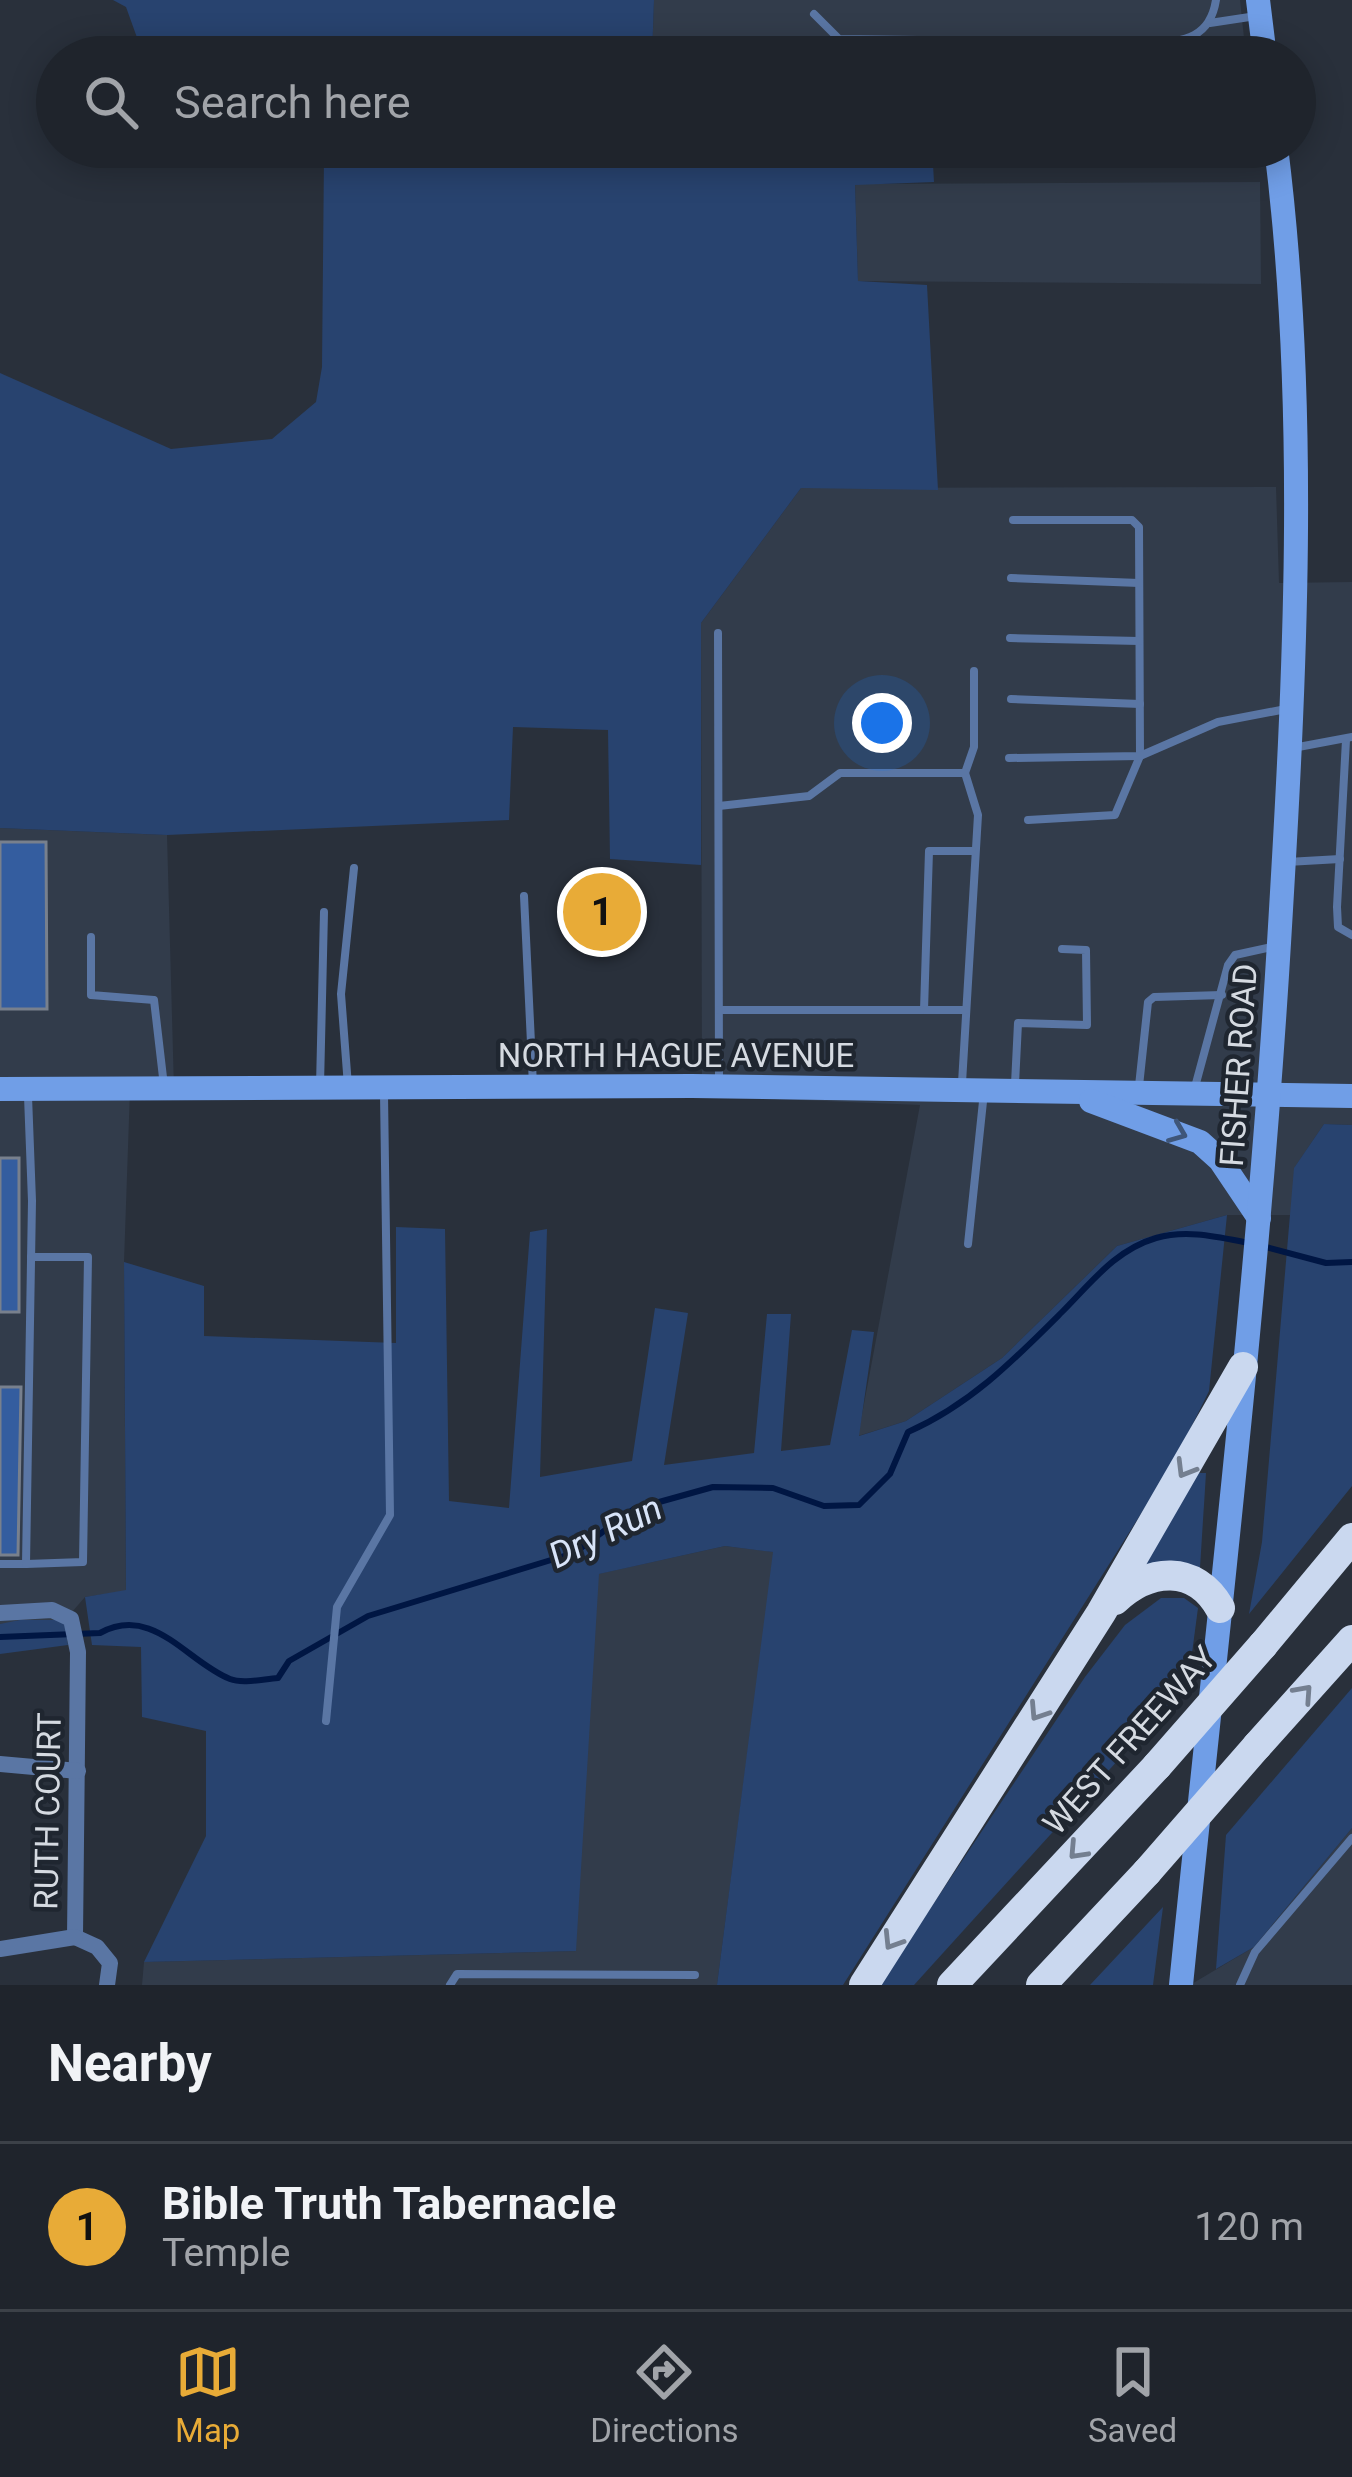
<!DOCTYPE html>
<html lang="en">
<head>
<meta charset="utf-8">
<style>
	:root { --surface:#1f242c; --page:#2c3038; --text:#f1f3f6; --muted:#a1a4a9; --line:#3c4148; --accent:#e8ab37 }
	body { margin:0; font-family:Roboto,sans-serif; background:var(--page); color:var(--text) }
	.you { position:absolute; left:882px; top:723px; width:42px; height:42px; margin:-30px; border:9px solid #fff; border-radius:50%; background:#1a73e8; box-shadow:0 0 0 18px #1a73e833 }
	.badge { display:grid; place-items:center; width:78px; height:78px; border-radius:50%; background:var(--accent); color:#111; font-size:39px; font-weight:700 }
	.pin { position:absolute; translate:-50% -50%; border:6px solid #fff; box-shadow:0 3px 12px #0006 }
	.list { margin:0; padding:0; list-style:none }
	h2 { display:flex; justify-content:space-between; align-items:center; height:156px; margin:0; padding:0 48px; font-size:51px }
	h2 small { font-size:39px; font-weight:400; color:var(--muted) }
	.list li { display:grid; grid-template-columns:78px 1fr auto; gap:36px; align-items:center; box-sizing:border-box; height:168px; padding:0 48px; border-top:3px solid var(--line) }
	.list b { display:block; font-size:45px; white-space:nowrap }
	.list p { margin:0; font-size:39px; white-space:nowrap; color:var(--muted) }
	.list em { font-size:39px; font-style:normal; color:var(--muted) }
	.icon { flex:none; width:66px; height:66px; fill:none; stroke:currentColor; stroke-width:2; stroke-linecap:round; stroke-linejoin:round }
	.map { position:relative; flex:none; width:1352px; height:1985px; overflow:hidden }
	.search { position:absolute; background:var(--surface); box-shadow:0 6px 30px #0003; left:36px; right:36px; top:36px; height:132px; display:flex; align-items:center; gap:30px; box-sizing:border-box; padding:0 42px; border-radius:66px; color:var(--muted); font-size:45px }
	.sheet { height:324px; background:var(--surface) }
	nav { display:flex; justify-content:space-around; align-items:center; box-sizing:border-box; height:168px; border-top:3px solid var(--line); background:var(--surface); font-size:33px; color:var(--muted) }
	nav a { display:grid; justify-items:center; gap:6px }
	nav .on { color:var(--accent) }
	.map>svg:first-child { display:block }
	.built { fill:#323c4b }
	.green { fill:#28436f }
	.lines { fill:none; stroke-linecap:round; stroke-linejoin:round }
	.stream { stroke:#001643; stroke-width:6 }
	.building { fill:#345d9f; stroke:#78808d; stroke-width:3 }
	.lane { stroke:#5a76a4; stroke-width:8 }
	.street { stroke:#5a76a4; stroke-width:16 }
	.secondary { stroke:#709ee7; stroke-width:24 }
	.highway { stroke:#cad8ef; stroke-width:30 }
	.highway-bridge { stroke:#cad8ef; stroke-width:30 }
	.oneway { stroke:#3f5679 }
	.oneway2 { stroke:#747f90 }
	.labels { text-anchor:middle; stroke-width:9; stroke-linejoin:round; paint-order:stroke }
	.street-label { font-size:33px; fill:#d5dae1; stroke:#1f2630 }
	.water-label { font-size:36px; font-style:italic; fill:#d8e4f8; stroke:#1f2630 }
</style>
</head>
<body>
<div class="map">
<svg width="1352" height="1985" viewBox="0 0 1352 1985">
	<rect width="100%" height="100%" fill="#29303b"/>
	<g class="built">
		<polygon points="654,0 1240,0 1246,57 652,57"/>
		<polygon points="1260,182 1261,284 858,281 855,184"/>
		<polygon points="1276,487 1279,583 1352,582 1352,1125 1324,1124 1295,1167 1293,1215 1227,1215 1117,1246 1002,1358 906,1421 858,1436 920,1105 702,1096 701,623 801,488"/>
		<polygon points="0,828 167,835 174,1089 130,1090 124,1262 126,1591 85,1597 65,1620 0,1624"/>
		<polygon points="725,1546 774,1552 717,1985 142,1985 144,1962 575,1951 598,1574"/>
		<polygon points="1352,1828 1352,1985 1190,1985 1254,1947"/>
	</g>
	<g class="green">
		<polygon points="113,0 654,0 652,57 144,57 126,7"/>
		<polygon points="317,147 932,147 934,182 855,185 858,281 927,285 938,490 801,488 701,623 701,865 610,859 608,730 513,727 509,820 167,835 0,828 0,373 171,449 272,439 316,402 322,367 324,155"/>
		<polygon points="1324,1124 1352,1125 1352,1486 1249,1614 1262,1542 1294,1168"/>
		<polygon points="1227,1215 1209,1391 1175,1460 843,1985 717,1985 773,1552 725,1546 599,1574 576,1951 144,1962 206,1836 206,1731 142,1717 141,1647 92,1645 85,1597 126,1590 124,1262 204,1286 204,1336 396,1343 396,1227 445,1229 449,1501 509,1508 530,1232 547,1229 540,1477 632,1461 655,1308 688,1313 664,1465 754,1453 767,1314 791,1314 781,1451 830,1445 852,1330 874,1332 859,1436 906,1421 1002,1358 1117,1246"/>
		<polygon points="1196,1473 1206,1473 1200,1568 1139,1567"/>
		<polygon points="1161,1598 1184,1598 1198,1608 1188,1683 914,1985 879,1985 1085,1677 1125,1625"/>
		<polygon points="20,1620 65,1620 68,1645 0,1654 0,1624"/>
		<polygon points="1352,1688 1352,1828 1254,1947 1216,1969 1226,1835"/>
		<polygon points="1163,1907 1153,1985 1090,1985"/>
	</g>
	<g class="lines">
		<g class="stream">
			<polyline points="1262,1246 1326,1263 1352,1262"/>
			<path d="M 0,1637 L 100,1633 C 153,1604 187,1662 230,1679 C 243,1684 263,1679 278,1678 L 289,1661 L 368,1616 L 574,1553 L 634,1509 L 713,1487 L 773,1488 L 824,1506 L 859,1505 L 890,1474 L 908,1432 C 970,1405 1015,1359 1062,1312 C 1091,1283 1115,1250 1156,1238 C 1187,1229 1218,1237 1249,1243"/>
		</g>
	</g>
	<g class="building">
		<polygon points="0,842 46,842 47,1009 0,1009"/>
		<rect x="0" y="1158" width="19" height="154"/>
		<polygon points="0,1387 21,1387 18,1555 0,1555"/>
	</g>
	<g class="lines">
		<g class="lane">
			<path d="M 814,14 L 839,39 L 1152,43 C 1185,41 1210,38 1216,0"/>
			<polyline points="1210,23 1256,16"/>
			<polyline points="1013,520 1132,520 1139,527 1140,756 1115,815 1028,820"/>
			<polyline points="1011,578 1139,583"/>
			<polyline points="718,633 719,1085"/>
			<polyline points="1010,638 1139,641"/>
			<polyline points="1011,699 1140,704"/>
			<polyline points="1346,740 1337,907 1338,927 1352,935"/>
			<polyline points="1293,748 1352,737"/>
			<polyline points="1009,758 1140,756 1218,722 1286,709"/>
			<polyline points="965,773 974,747 974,671"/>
			<polyline points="719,806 809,796 840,773 965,773 978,815 962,1083"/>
			<polyline points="1287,862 1340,859"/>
			<polyline points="524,896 533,1085"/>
			<polyline points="91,937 91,995 154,1000 164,1086"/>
			<polyline points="719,1010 924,1010 929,851 972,851"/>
			<polyline points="924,1010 966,1010"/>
			<polyline points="1015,1084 1018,1023 1087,1025 1086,950 1062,949"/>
			<polyline points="320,1086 324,912"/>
			<polyline points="348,1086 341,994 354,868"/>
			<polyline points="1139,1086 1148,1002 1154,997 1222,995"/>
			<polyline points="1195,1087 1228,965 1235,955 1272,947"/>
			<polyline points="968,1244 984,1092"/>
			<polyline points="0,1564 26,1564 32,1201 28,1096"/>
			<polyline points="26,1564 83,1562 88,1257 31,1257"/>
			<polyline points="326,1721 337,1607 390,1515 384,1094"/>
			<polyline points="450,1985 457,1974 695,1975"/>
			<polyline points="1240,1985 1255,1952 1352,1838"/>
		</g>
		<g class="street">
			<polyline points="0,1613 52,1610 71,1619 78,1652 75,1937"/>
			<polyline points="0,1764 78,1771"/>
			<polyline points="75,1937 97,1947 110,1963 107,1985"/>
			<polyline points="0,1949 75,1937"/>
		</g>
		<g class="secondary">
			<polyline points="1258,0 1265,57"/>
			<polyline points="0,1089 692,1086 1352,1096"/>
			<polyline points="1091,1101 1200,1142 1220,1160 1259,1218"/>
			<path d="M 1181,1985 C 1216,1638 1258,1291 1279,943 C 1295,678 1309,411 1276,147"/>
		</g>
		<g class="highway">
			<path d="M 1115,1600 C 1149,1568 1195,1564 1220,1608"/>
			<polyline points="1263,1645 1352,1538"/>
			<polyline points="1257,1746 1352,1640"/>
			<polyline points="864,1985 1101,1613 1243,1367"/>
			<polyline points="952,1985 1157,1766"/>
			<polyline points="1041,1985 1147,1872"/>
		</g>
		<g class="highway-bridge">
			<polyline points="1157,1766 1263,1645"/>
			<polyline points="1147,1872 1257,1746"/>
		</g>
	</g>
	<defs><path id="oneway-chevron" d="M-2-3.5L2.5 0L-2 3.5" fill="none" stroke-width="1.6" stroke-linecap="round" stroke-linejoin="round" transform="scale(3)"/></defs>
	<use class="oneway" href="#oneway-chevron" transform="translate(1178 1133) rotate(22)"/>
	<g class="oneway2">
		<use href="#oneway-chevron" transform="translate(1185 1469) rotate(121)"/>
		<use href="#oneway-chevron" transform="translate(1304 1693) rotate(-48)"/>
		<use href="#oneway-chevron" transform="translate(1038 1712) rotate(123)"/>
		<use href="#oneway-chevron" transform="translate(1077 1851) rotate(133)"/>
		<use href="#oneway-chevron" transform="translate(892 1941) rotate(122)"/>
	</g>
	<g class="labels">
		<g class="street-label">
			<text x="676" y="1067">NORTH HAGUE AVENUE</text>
			<text transform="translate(1238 1065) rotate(-86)" y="12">FISHER ROAD</text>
			<text transform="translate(1129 1740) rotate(-48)" y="12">WEST FREEWAY</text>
			<text transform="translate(47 1811) rotate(-89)" y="12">RUTH COURT</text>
		</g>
		<g class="water-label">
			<text transform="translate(605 1531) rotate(-26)" y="13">Dry Run</text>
		</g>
	</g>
</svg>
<div class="you"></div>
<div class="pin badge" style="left:602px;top:912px">1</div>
<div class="search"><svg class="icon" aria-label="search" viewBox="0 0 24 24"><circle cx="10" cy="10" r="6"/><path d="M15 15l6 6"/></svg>Search here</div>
</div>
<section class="sheet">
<h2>Nearby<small></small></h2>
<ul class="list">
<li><span class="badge">1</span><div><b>Bible Truth Tabernacle</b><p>Temple</p></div><em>120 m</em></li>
</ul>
</section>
<nav>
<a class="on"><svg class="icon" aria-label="map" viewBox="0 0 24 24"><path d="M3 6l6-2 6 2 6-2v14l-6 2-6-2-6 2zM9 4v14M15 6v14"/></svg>Map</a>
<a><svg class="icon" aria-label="directions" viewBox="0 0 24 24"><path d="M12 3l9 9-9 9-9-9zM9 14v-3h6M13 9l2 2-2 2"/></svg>Directions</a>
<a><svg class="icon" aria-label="saved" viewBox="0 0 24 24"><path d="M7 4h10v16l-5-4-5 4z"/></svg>Saved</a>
</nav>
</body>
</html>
